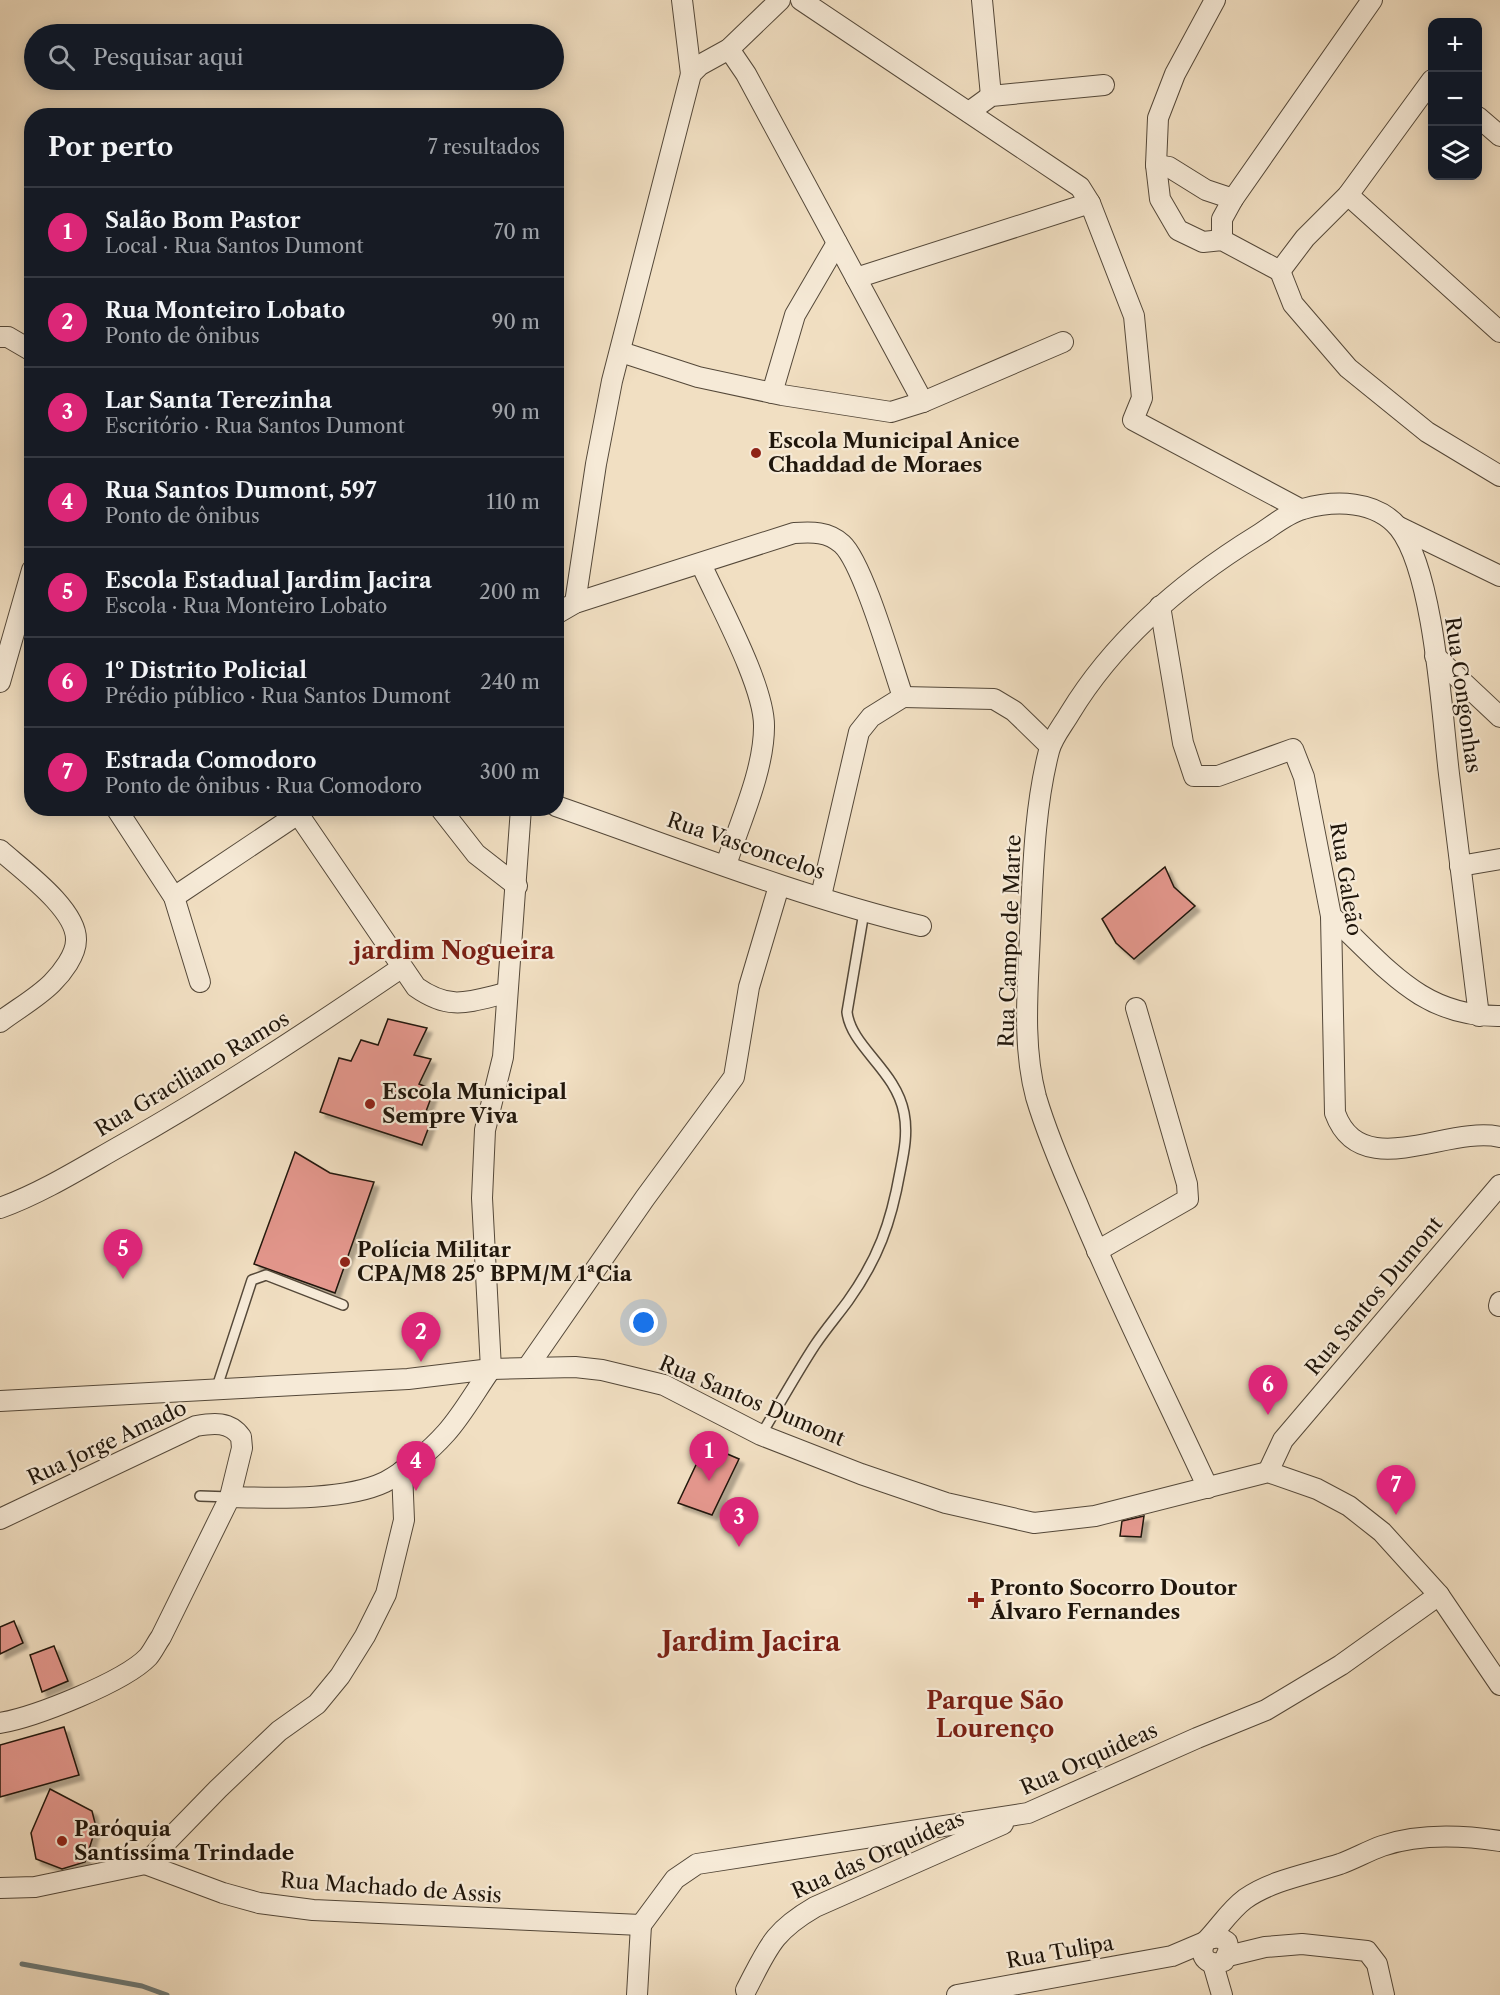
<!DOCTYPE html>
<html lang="pt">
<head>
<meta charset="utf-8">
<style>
	:root { --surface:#171b24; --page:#242831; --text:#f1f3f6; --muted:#9ea1a6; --line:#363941; --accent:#db2777 }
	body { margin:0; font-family:"Libre Caslon Text",serif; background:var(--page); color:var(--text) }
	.controls { position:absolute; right:18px; top:18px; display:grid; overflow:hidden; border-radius:12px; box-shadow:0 3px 15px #0003 }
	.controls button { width:54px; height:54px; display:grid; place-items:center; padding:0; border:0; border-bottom:2px solid var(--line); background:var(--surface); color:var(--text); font:30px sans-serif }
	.you { position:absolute; left:644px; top:1323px; width:21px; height:21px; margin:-15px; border:4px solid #fff; border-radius:50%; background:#1a73e8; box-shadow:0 0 0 9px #1a73e833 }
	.badge { display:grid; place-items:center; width:39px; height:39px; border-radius:50%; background:var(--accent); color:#fff; font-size:20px; font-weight:700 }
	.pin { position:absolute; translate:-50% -50px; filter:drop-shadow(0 2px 3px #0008) }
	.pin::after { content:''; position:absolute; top:32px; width:21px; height:18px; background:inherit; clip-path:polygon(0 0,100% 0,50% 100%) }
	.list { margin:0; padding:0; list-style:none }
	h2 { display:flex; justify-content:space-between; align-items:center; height:78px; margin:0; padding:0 24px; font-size:26px }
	h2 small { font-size:20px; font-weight:400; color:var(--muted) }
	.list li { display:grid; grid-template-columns:39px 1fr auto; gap:18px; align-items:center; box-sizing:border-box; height:90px; padding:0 24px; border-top:2px solid var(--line) }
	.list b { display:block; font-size:22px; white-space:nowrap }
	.list p { margin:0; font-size:20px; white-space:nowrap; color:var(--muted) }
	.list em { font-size:20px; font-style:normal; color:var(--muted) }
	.icon { flex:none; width:33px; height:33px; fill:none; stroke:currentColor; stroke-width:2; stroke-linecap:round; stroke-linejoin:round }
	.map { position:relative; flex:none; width:1500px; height:1995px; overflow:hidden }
	.search { position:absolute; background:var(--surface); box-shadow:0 3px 15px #0003; left:24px; top:24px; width:540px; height:66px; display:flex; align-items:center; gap:15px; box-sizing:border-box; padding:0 21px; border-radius:33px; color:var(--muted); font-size:22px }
	.panel { position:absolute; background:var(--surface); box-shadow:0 3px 15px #0003; left:24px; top:108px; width:540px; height:708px; border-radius:24px }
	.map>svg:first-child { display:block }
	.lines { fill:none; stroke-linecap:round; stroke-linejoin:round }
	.stream { stroke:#6c7875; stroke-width:5 }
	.building { fill:#e4978d; stroke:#20160b; stroke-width:1.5; filter:url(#shadow) }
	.service-casing { stroke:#544839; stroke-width:12 }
	.minor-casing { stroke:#544839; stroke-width:22 }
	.service { stroke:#f6ead7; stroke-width:9 }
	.minor { stroke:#f6ead7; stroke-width:20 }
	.poi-dot { fill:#8f2418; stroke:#f6ead7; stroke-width:2 }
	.labels { text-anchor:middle; stroke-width:4.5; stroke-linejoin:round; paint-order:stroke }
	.poi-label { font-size:21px; font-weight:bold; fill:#20160b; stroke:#f6ead7; text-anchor:start }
	.street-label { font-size:21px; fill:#20160b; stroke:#f6ead7 }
	.quarter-label { font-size:24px; font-weight:bold; fill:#7a1f14; stroke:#f6ead7 }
	.district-label { font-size:27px; font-weight:bold; fill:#7a1f14; stroke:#f6ead7 }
</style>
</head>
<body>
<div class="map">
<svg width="1500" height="1995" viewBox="0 0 1500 1995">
	<defs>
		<filter id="shadow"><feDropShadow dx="5" dy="5" stdDeviation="1.5" flood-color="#0004"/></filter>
	</defs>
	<rect width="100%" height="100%" fill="#f1dfc2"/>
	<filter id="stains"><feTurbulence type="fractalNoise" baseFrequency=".00333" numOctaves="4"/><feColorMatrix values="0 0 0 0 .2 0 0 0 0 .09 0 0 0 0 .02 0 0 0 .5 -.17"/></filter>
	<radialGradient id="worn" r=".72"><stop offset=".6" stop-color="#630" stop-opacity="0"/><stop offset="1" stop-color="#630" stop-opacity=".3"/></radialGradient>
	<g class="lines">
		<polyline class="stream" points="22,1964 142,1986 167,1995"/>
	</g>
	<g class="building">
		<polygon points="1165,867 1174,887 1195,906 1134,959 1116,943 1102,919"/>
		<polygon points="388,1019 427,1028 414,1055 431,1059 419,1084 434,1090 425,1114 433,1116 422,1145 320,1112 339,1058 351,1061 361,1040 378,1045"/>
		<polygon points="295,1152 330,1173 374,1182 335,1293 254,1264"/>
		<polygon points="711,1447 739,1459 712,1515 678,1503 704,1448"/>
		<polygon points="1144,1516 1141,1537 1120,1536 1122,1521"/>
		<polygon points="14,1621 23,1643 0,1654 0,1627"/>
		<polygon points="54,1646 68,1681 42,1692 30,1655"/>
		<polygon points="64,1727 79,1775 0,1797 0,1745"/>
		<polygon points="50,1789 92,1811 96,1827 85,1862 62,1869 36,1859 31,1833"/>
	</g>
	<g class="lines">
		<defs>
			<g id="service">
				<polyline points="216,1390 252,1280 266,1275 343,1305"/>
				<path d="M 761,1435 C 779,1405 796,1374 815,1345 C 825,1330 837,1316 848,1301 C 878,1259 891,1223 900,1172 C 904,1152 908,1133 904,1113 C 896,1070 851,1047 847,1012 L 864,912"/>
				<polyline points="200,1496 230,1497"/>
			</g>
			<g id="minor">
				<polyline points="682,0 691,74"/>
				<polyline points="801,0 1080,187 1090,203 1134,316 1142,398 1133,420 1300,509"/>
				<polyline points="982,0 991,96"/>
				<polyline points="1215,0 1175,74 1158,118 1156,165 1160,199 1178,230 1203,242 1222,240 1280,271 1293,304 1348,368 1427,432 1500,476"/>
				<polyline points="729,49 746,74 923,402"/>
				<polyline points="969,112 991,96 1104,85"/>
				<polyline points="1478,117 1500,136"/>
				<polyline points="1156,165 1169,167 1206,190 1233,199"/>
				<polyline points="1348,195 1500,332"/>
				<polyline points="1222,240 1222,219 1233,199 1372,0"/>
				<polyline points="1280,271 1305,238 1348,195 1432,80"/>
				<polyline points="856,278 1090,203"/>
				<polyline points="0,337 8,337 32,351"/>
				<polyline points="621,352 698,377 782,395 891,412 923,402 1063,342"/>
				<polyline points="772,393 795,315 837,243"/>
				<polyline points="1399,527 1500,576"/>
				<path d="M 701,564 C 719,604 765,687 764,727 C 764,771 739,824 726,865"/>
				<polyline points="575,603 596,464 612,381 691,74 700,65 729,49 780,0"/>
				<path d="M 1160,606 L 1183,743 L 1194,776 L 1218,776 L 1293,749 L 1304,777 L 1331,916 L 1335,1113 C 1361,1184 1447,1125 1500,1137"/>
				<path d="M 556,614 L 575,603 L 603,594 L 794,533 C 812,532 828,531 842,544 C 863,563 892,665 903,697"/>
				<polyline points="1435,656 1500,717"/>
				<polyline points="0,682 32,570"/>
				<polyline points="903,697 994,699 1014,711 1050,746"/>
				<path d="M 556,806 C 677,848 797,896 921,926"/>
				<polyline points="116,808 174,897 200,982"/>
				<path d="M 294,808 L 416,987 C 450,1011 468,1002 506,993"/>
				<polyline points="440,808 476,854 517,886"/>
				<path d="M 0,850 C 21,869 77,909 76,940 C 76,955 62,973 52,983 C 37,998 17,1009 0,1022"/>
				<polyline points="1460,866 1500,859"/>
				<polyline points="821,896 859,732 871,717 903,697"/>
				<polyline points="174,897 298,814"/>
				<path d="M 1331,916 C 1386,966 1420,1017 1500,1016"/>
				<path d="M 0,1208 C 42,1193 83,1167 122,1145 C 218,1091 310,1030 401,968"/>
				<polyline points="1097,1251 1188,1199 1187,1184 1136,1008"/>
				<polyline points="1499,1306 1500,1302"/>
				<polyline points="527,1368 645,1198 734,1077 749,987 779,886"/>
				<polyline points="491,1369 482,1198 485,1130 503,1057 521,808"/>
				<polyline points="0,1401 408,1379 491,1369 575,1367 602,1370 664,1385 761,1435 861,1474 946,1503 1034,1523 1095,1516 1268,1472 1317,1489 1349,1506 1382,1532 1439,1595 1500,1685"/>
				<polyline points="1268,1472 1283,1440 1500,1185"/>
				<path d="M 1208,1488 C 1164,1393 1117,1300 1077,1203 C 1062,1169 1047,1134 1036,1097 C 1022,1044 1028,987 1030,933 C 1033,873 1034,809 1049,751 C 1052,738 1063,725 1070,713 C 1115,639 1185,580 1258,535 C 1271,527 1287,513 1303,509 C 1335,500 1376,500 1399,528 C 1434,572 1442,715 1449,774 C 1459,855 1469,935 1479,1016"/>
				<path d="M 0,1519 L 196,1426 C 213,1423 230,1421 241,1437 L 242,1448 L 230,1497"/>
				<path d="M 0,1723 C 35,1717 124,1682 148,1657 C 153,1651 156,1644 161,1637 L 230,1497 C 274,1498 345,1501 385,1482 C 406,1471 430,1451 446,1433 C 463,1414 476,1390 491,1369"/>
				<polyline points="145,1864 223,1893 259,1903 313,1910 641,1925"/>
				<polyline points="0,1888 35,1887 145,1864 218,1789 279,1731 317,1704 340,1676 365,1636 386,1594 404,1520 402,1471"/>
				<polyline points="641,1925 675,1879 697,1864 1028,1813 1197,1738 1266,1710 1341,1665 1439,1595"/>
				<path d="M 1209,1939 L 1219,1937 L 1227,1942 L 1229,1950 L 1224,1961 C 1210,1968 1197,1957 1205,1942 C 1219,1928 1229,1911 1245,1899 C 1272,1880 1309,1874 1340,1864 C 1354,1859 1368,1851 1382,1846 C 1420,1833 1461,1835 1500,1841"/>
				<polyline points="1228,1956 1265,1947 1302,1944 1367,1951 1377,1964 1384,1995"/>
				<polyline points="1213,1964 1222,1995"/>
				<path d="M 746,1990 C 768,1948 772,1932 815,1907 L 1003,1824"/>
				<polyline points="637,1995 641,1925"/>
				<polyline points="957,1995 1172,1956 1205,1942"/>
			</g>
		</defs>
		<use href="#service" class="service-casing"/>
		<use href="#minor" class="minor-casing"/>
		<use href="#service" class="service"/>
		<use href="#minor" class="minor"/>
	</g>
	<g class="poi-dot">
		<circle cx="756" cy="453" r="6"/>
		<circle cx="370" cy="1104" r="6"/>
		<circle cx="345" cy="1262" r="6"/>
		<path d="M973 1591h6v6h6v6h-6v6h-6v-6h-6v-6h6z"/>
		<circle cx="62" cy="1841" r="6"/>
	</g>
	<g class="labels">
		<g class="poi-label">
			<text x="768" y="448">Escola Municipal Anice<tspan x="768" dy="24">Chaddad de Moraes</tspan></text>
			<text x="382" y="1099">Escola Municipal<tspan x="382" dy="24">Sempre Viva</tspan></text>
			<text x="357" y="1257">Polícia Militar<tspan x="357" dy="24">CPA/M8 25º BPM/M 1ªCia</tspan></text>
			<text x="990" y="1595">Pronto Socorro Doutor<tspan x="990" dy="24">Álvaro Fernandes</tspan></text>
			<text x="74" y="1836">Paróquia<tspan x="74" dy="24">Santíssima Trindade</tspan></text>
		</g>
		<g class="street-label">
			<text transform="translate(1463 695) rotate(82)" y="7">Rua Congonhas</text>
			<text transform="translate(746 846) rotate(19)" y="7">Rua Vasconcelos</text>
			<text transform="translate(1346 879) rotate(81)" y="7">Rua Galeão</text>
			<text transform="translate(1010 941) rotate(-88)" y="7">Rua Campo de Marte</text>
			<text transform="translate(192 1074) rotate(-31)" y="7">Rua Graciliano Ramos</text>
			<text transform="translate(1374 1296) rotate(-50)" y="7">Rua Santos Dumont</text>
			<text transform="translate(752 1401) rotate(23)" y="7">Rua Santos Dumont</text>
			<text transform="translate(107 1443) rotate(-25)" y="7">Rua Jorge Amado</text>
			<text transform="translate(1089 1759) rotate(-24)" y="7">Rua Orquideas</text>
			<text transform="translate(878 1855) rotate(-24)" y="7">Rua das Orquídeas</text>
			<text transform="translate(391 1888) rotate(4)" y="7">Rua Machado de Assis</text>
			<text transform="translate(1060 1952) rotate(-10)" y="7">Rua Tulipa</text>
		</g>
		<g class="quarter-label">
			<text x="454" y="959">jardim Nogueira</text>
			<text x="995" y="1709">Parque São<tspan x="995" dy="28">Lourenço</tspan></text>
		</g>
		<g class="district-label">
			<text x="751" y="1651">Jardim Jacira</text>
		</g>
	</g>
	<rect width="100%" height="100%" filter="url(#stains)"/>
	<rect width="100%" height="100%" fill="url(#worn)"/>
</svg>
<div class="controls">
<button>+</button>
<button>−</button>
<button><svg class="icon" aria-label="layers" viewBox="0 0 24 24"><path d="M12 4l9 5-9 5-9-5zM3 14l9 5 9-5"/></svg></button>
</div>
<div class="you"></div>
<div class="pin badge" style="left:709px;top:1481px">1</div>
<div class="pin badge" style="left:421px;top:1362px">2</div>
<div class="pin badge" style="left:739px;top:1547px">3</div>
<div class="pin badge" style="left:416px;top:1491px">4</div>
<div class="pin badge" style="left:123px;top:1279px">5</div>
<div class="pin badge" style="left:1268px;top:1415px">6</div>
<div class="pin badge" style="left:1396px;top:1515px">7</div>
<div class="search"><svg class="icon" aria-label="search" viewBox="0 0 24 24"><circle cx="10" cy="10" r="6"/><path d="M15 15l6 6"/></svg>Pesquisar aqui</div>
<section class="panel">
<h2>Por perto<small>7 resultados</small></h2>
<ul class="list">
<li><span class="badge">1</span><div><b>Salão Bom Pastor</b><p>Local · Rua Santos Dumont</p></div><em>70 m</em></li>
<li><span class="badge">2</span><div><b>Rua Monteiro Lobato</b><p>Ponto de ônibus</p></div><em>90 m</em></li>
<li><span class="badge">3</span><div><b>Lar Santa Terezinha</b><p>Escritório · Rua Santos Dumont</p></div><em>90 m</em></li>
<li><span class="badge">4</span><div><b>Rua Santos Dumont, 597</b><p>Ponto de ônibus</p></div><em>110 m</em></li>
<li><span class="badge">5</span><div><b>Escola Estadual Jardim Jacira</b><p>Escola · Rua Monteiro Lobato</p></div><em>200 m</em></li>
<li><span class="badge">6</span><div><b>1º Distrito Policial</b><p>Prédio público · Rua Santos Dumont</p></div><em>240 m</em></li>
<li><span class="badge">7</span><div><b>Estrada Comodoro</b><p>Ponto de ônibus · Rua Comodoro</p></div><em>300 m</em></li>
</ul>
</section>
</div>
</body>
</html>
